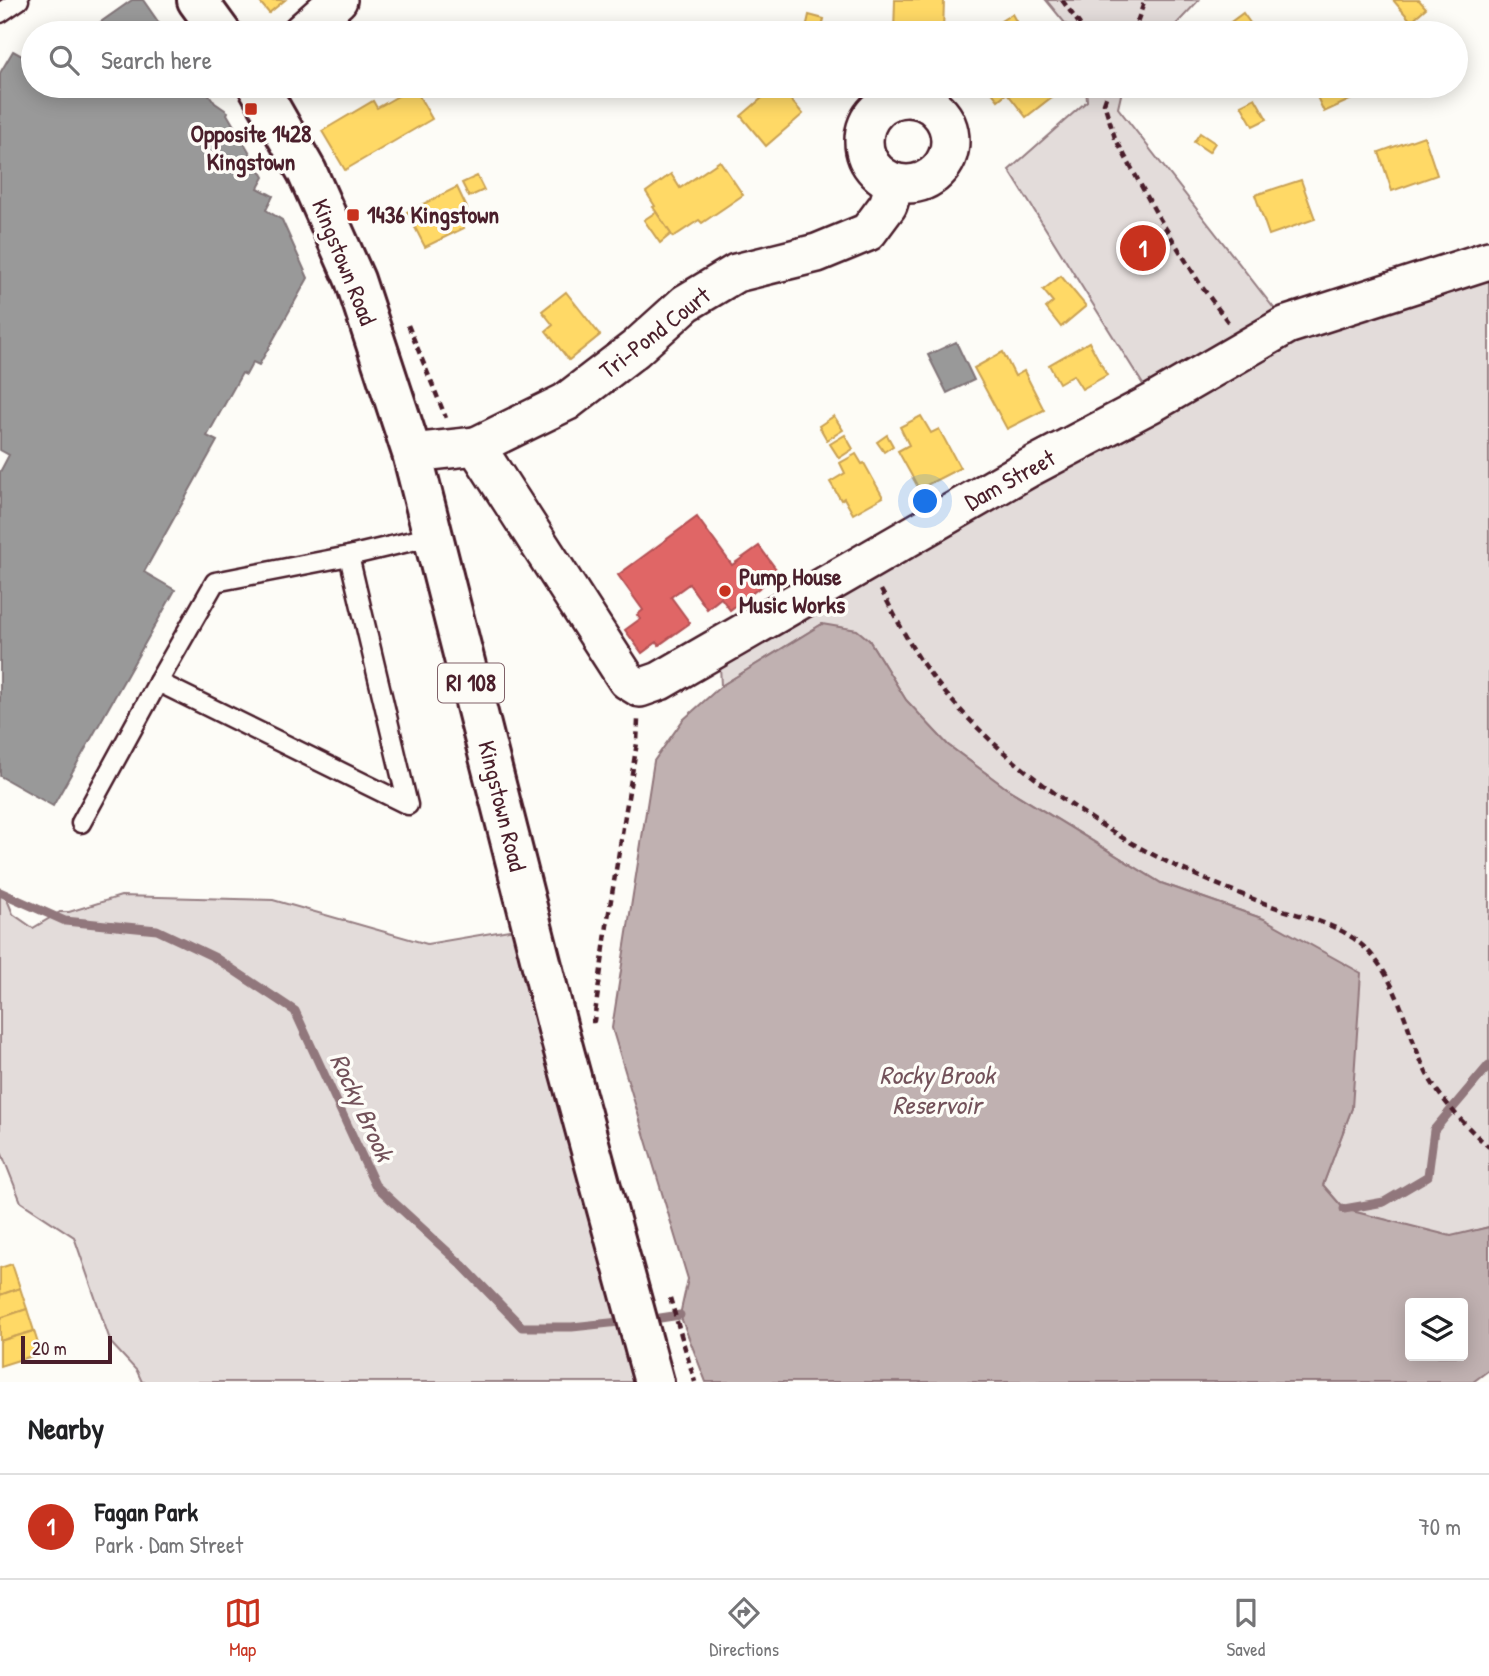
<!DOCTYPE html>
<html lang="en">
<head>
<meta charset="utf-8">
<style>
	:root { --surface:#fff; --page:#f6f6f6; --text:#202124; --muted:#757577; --line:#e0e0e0; --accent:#c8321e }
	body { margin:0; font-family:"Patrick Hand",sans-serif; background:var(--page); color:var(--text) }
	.controls { position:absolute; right:21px; bottom:21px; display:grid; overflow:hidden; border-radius:7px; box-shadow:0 4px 18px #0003 }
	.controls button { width:63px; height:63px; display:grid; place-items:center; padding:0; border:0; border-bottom:2px solid var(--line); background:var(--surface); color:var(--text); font:35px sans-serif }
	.scale { position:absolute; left:21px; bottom:18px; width:91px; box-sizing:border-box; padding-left:7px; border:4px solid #4a1f2b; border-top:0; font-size:19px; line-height:24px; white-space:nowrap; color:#4a1f2b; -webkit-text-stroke:5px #fdfcf7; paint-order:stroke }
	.you { position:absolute; left:926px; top:502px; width:24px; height:24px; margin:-18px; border:5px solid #fff; border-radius:50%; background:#1a73e8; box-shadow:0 0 0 10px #1a73e833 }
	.badge { display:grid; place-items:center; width:46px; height:46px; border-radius:50%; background:var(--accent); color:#fff; font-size:23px; font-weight:700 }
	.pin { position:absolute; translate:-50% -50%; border:4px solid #fff; box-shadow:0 2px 7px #0006 }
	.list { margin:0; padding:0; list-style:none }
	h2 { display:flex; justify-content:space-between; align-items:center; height:91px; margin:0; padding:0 28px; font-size:30px }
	h2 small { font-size:23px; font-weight:400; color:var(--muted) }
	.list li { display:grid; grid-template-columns:46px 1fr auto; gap:21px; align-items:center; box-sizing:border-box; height:105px; padding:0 28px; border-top:2px solid var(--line) }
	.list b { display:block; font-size:26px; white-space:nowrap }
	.list p { margin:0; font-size:23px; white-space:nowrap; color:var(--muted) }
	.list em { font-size:23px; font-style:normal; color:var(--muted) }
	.icon { flex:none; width:38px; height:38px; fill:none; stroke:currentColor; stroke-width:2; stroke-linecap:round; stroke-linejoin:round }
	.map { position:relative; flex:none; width:1489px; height:1382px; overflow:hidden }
	.search { position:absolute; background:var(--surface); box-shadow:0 4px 18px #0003; left:21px; right:21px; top:21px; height:77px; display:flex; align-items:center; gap:18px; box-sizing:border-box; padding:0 24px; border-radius:38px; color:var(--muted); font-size:26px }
	.sheet { height:196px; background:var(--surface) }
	nav { display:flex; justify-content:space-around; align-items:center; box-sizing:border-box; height:98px; border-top:2px solid var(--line); background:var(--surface); font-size:19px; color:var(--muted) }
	nav a { display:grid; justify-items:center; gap:4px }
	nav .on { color:var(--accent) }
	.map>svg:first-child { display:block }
	.green { fill:#e3dcda; stroke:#967e82; stroke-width:2 }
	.water { fill:#c0b1b1; stroke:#91777b; stroke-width:2; fill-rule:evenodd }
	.homes { fill:#ffd966; stroke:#c9a154; stroke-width:2 }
	.shops { fill:#e06666; stroke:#b35154; stroke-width:2 }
	.industry { fill:#999; stroke:#817478; stroke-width:2 }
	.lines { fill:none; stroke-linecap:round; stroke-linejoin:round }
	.stream { stroke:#91777b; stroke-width:9 }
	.service-casing { stroke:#4a1f2b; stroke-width:23 }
	.minor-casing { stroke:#4a1f2b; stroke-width:42 }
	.primary-casing { stroke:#4a1f2b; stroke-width:44 }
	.path { stroke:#4a1f2b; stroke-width:4.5; stroke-dasharray:7 5; stroke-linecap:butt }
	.service { stroke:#fdfcf7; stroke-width:18 }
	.minor { stroke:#fdfcf7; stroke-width:37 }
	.primary { stroke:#fdfcf7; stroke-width:38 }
	.poi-dot { fill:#c8321e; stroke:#fdfcf7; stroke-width:2.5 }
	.labels { text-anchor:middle; stroke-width:7; stroke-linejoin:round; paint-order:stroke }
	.shield { fill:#fdfcf7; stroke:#806168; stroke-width:2 }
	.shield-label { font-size:23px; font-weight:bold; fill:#4a1f2b }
	.poi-label { font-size:24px; font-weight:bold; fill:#4a1f2b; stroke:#fdfcf7; text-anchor:start }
	.street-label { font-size:24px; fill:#4a1f2b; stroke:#fdfcf7 }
	.water-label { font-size:26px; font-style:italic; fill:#73525a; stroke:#fdfcf7 }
</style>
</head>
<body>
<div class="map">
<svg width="1489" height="1382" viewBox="0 0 1489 1382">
	<rect width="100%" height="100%" fill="#fdfcf7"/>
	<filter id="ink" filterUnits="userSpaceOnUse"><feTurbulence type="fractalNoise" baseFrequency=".0143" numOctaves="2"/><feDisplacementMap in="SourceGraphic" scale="14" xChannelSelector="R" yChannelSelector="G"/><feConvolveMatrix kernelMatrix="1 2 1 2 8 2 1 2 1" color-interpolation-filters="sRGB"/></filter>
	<g filter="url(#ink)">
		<g class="green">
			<polygon points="1046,0 1199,0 1168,33 1073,33"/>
			<polygon points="1086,86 1123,86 1118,108 1287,325 1298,324 1489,263 1489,1227 1451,1237 1344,1209 1323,1185 1352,1108 1264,919 1161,883 1006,788 948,745 906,700 869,640 822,624 721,686 720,665 1154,402 1009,170 1087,101"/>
			<polygon points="0,891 4,892 13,914 33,928 60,912 69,912 121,896 273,900 427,944 533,926 654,1382 142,1382 137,1371 111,1343 74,1237 21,1202 0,1149"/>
		</g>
		<path class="water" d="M 822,624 L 857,630 L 869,640 L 906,700 L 948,745 L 1006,788 L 1161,883 L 1264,919 L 1361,973 L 1352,1108 L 1323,1185 L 1344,1209 L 1451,1236 L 1489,1227 L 1489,1370 L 1473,1382 L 706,1382 L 680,1315 L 688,1279 L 612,1028 L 654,761 L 683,720 L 721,686 ZM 1410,1303 L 1463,1303 L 1463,1356 L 1410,1356 Z"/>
		<g class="homes">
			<polygon points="258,0 285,0 269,13"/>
			<polygon points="895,0 944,0 943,33 894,33"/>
			<polygon points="1393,0 1419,0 1426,8 1411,21"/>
			<polygon points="1243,13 1253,27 1245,33 1229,33 1224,27"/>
			<polygon points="1012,14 1017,23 1007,29 1001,21"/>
			<polygon points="809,15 824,19 821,32 806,28"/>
			<polygon points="776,86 779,86 803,114 766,146 741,116"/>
			<polygon points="987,86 1045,86 1053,96 1026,117 1007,93 998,100"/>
			<polygon points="1312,86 1362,86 1365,93 1324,112"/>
			<polygon points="414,87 432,119 345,170 322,131 373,101 377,108"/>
			<polygon points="1255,98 1267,119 1253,126 1241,105"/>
			<polygon points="1200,133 1215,143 1209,152 1194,142"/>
			<polygon points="1424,136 1437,175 1392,191 1379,152"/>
			<polygon points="720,161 743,195 702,223 699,220 673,237 653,207 655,206 646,192 671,174 680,188"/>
			<polygon points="477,176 484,190 469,197 462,183"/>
			<polygon points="1301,180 1315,219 1269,235 1255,195"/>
			<polygon points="457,187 467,208 457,213 464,228 425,247 407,212"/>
			<polygon points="656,212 671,234 660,243 644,220"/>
			<polygon points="1061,276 1086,306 1061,327 1046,308 1053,302 1043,290"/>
			<polygon points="566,292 600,335 569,360 546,331 553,325 542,311"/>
			<polygon points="1089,342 1107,375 1082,389 1073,375 1059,383 1049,365"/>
			<polygon points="1003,352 1015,376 1024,371 1044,410 1007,429 974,368"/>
			<polygon points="834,416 843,430 827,440 819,426"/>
			<polygon points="921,416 931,433 939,429 960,468 919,489 898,451 909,445 900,427"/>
			<polygon points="845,435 853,449 839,458 830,444"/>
			<polygon points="887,435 893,446 884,452 877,442"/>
			<polygon points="856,454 862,464 864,463 883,497 853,514 844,498 841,500 830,482 845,473 840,463"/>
			<polygon points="12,1264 20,1288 0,1295 0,1268"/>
			<polygon points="20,1288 27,1309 0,1318 0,1295"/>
			<polygon points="27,1309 34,1331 0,1341 0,1318"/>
			<polygon points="34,1331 41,1353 0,1366 0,1341"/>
		</g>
		<polygon class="shops" points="697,517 732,565 759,546 779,573 730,610 721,598 707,609 689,584 671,597 690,623 659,645 657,642 642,653 625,630 640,619 637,615 643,610 618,575"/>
		<g class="industry">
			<polygon points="132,0 143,0 166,33 85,33"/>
			<polygon points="13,51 33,62 33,86 203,86 215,103 228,112 227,114 264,177 258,188 273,196 266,210 282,220 308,278 259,365 253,362 246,375 242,373 207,436 217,441 144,572 175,590 53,806 0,776 0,472 9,455 0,450 0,73"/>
			<polygon points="956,342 974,380 947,393 928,355"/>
		</g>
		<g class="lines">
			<g class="stream">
				<polyline points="0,892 65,921 157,930 214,957 295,1011 375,1185 462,1265 522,1327 572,1327 629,1321"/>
				<polyline points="1344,1209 1384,1202 1428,1176 1434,1130 1489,1065"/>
				<polyline points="647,1320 680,1315"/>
			</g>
			<defs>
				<g id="service">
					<polyline points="0,13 19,0"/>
					<polyline points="158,682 215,582 349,556"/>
					<polyline points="81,823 158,682 408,805 349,556 433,536"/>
				</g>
				<g id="minor">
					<polyline points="301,33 338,0"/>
					<circle cx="907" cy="141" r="43"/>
					<polyline points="476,446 566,402 635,349 686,303 736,273 817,253 868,232 888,205 895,183"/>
					<polyline points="412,453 476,446 627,680 640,688 660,681 1027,469 1154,402 1287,325 1489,260"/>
				</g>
				<g id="primary">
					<polyline points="197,0 221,33"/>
					<polyline points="258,86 307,172 355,280 412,453 558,1029 654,1382"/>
				</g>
			</defs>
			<use href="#service" class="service-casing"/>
			<use href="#minor" class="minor-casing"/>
			<use href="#primary" class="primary-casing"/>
			<g class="path">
				<polyline points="1062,0 1086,33"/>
				<polyline points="1133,33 1145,0"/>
				<polyline points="1110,86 1104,103 1115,138 1155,211 1202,287 1228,322"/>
				<polyline points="408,325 446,418"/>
				<path d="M 881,590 C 895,615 907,641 923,664 C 982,748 1089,826 1182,869 C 1213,883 1247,897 1280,909 C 1304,917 1332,923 1353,938 C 1397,969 1404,1025 1425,1070 C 1436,1095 1469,1130 1489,1147"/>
				<polyline points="591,1021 594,1021 608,918 637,743 638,720"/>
				<polyline points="670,1298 695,1382"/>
			</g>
			<use href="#service" class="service"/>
			<use href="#minor" class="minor"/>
			<use href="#primary" class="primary"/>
		</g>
	</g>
	<g class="poi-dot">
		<rect x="244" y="102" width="14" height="14" rx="3.5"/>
		<rect x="346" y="208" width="14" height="14" rx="3.5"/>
		<circle cx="725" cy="591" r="7"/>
	</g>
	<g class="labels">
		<rect class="shield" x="438" y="663.5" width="66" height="39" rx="5"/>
		<g class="shield-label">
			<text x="471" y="691">RI 108</text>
		</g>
		<g class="poi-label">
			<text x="251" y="142" text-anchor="middle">Opposite 1428<tspan x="251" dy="28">Kingstown</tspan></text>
			<text x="367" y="223">1436 Kingstown</text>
			<text x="739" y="585">Pump House<tspan x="739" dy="28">Music Works</tspan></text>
		</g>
		<g class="street-label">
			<text transform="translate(344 262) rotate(68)" y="8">Kingstown Road</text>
			<text transform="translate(655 333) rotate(-38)" y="8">Tri-Pond Court</text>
			<text transform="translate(1010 480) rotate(-29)" y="8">Dam Street</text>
			<text transform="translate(502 806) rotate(76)" y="8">Kingstown Road</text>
		</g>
		<g class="water-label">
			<text x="937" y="1084">Rocky Brook<tspan x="937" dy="30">Reservoir</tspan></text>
			<text transform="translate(362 1107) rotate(65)" y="9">Rocky Brook</text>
		</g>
	</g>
</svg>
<div class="controls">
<button><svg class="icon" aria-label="layers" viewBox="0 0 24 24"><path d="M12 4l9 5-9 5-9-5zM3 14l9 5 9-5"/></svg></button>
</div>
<div class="scale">20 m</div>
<div class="you"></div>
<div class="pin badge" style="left:1143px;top:248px">1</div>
<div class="search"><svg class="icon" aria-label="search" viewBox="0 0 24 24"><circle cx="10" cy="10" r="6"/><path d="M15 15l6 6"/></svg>Search here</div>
</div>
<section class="sheet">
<h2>Nearby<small></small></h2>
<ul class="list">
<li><span class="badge">1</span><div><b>Fagan Park</b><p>Park · Dam Street</p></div><em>70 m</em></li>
</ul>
</section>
<nav>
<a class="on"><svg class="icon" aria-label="map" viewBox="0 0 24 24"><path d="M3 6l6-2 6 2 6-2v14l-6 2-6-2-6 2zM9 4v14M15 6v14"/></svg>Map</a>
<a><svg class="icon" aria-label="directions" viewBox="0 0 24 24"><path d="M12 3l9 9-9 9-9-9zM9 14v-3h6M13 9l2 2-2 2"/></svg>Directions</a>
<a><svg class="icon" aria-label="saved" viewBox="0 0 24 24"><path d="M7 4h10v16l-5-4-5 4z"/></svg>Saved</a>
</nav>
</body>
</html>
